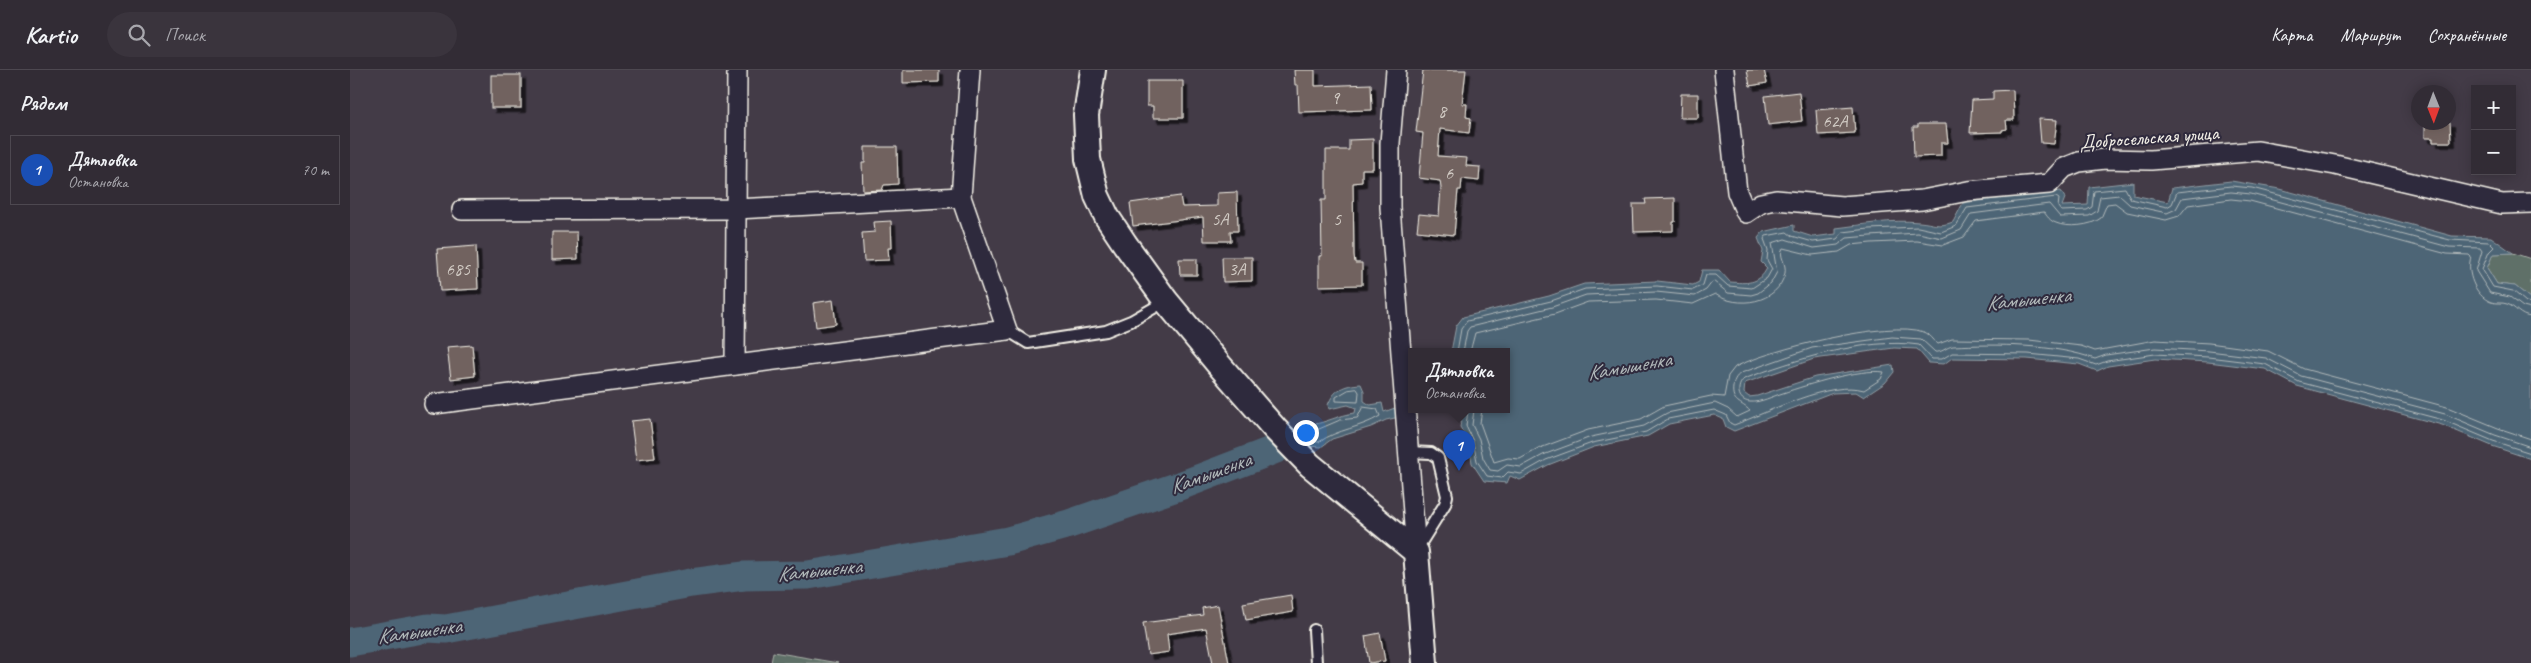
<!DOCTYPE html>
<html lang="ru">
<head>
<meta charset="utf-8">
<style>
	:root { --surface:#322c35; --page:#3a343d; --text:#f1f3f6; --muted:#a8a7ad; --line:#4d4850; --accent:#ffd166 }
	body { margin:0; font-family:Caveat,sans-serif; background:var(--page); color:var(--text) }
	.controls { position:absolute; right:15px; top:15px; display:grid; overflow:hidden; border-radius:0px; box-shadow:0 2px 12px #0003 }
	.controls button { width:45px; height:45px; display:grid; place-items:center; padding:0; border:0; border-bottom:1px solid var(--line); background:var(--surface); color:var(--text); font:25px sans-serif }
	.compass { position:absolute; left:2061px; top:15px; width:45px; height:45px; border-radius:50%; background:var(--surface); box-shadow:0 2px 12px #0003; rotate:179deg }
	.you { position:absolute; left:955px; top:362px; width:18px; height:18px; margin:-12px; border:4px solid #fff; border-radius:50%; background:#1a73e8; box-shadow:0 0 0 8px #1a73e833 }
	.badge { display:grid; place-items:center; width:32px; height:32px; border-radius:50%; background:var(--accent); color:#fff; font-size:16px; font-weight:700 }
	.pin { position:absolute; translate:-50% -41px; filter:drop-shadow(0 1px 2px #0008) }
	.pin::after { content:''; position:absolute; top:26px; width:18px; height:15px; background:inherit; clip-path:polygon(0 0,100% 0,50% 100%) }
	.popup { position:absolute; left:1058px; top:278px; width:102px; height:65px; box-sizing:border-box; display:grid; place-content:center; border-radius:0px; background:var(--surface); filter:drop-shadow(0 1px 4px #0005); font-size:16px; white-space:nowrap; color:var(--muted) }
	.popup b { font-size:19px; color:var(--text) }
	.popup::after { content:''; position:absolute; left:50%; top:100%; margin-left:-10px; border:10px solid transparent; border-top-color:var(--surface) }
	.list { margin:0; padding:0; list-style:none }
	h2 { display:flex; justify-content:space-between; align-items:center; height:65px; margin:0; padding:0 20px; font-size:21px }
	h2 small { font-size:16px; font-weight:400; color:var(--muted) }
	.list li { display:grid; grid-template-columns:32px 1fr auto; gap:15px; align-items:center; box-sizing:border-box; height:70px; margin:0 10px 10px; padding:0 10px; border:1px solid var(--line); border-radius:0px }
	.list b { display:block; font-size:19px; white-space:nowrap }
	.list p { margin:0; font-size:16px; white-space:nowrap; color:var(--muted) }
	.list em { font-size:16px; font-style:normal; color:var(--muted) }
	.icon { flex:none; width:28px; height:28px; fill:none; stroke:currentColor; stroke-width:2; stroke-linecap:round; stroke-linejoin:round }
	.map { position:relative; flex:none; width:2181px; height:593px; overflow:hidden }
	header { display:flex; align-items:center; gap:30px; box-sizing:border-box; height:70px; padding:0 25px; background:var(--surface); border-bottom:1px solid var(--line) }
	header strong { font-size:24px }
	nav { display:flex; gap:28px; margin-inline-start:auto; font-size:18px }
	.search { width:350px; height:45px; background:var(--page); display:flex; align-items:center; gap:12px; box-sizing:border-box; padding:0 18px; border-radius:28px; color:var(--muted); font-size:19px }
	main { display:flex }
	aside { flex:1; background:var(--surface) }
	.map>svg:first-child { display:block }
	.green { fill:#5e6f67; stroke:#a9b0a8 }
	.water { fill:#4d6576; stroke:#909da4 }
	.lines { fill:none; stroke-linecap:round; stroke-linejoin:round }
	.shore { stroke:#b1b9ba; stroke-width:1 }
	.river { stroke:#4d6576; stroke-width:29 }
	.building { fill:#71625e; stroke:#f4f1e8; filter:url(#shadow) }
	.service-casing { stroke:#f4f1e8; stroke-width:14 }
	.minor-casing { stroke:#f4f1e8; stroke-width:22 }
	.tertiary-casing { stroke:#f4f1e8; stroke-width:28 }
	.service { stroke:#2f2a3d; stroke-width:10 }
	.minor { stroke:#2f2a3d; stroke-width:19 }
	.tertiary { stroke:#2f2a3d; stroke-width:24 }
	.labels { text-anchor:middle; stroke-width:4; stroke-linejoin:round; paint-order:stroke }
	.number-label { font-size:18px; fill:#d3cdc6 }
	.street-label { font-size:20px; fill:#f4f1e8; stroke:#2f2a3d }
	.water-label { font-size:21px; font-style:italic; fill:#b1b9ba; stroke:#2f2a3d }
</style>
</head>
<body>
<header>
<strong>Kartio</strong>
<div class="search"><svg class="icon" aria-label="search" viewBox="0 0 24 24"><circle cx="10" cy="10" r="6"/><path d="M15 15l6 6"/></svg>Поиск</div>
<nav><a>Карта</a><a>Маршрут</a><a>Сохранённые</a></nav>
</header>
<main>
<aside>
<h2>Рядом<small></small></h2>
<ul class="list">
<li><span class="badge" style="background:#1a4fb4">1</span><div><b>Дятловка</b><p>Остановка</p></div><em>70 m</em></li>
</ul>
</aside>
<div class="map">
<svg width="2181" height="593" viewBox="0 0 2181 593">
	<defs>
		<filter id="shadow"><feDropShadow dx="4.5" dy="4.5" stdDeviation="0" flood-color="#0009"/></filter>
	</defs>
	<rect width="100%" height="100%" fill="#433b47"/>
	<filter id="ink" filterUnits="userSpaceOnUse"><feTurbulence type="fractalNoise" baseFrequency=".02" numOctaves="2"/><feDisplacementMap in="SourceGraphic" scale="10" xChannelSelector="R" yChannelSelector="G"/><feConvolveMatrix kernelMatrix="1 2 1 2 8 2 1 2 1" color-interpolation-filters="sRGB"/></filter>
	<g filter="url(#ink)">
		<g class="green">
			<polygon points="2163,183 2181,189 2181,229 2165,216 2147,214 2137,198 2143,184"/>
			<polygon points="423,582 488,593 421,593"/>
		</g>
		<g class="water">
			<path d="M 1881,111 L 1930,119 L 2102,166 L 2141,167 L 2163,183 L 2143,184 L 2137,198 L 2147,214 L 2165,216 L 2181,229 L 2181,389 L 2142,376 L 2092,355 L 1947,316 L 1915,299 L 1858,292 L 1805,289 L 1758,296 L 1747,301 L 1729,294 L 1677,289 L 1602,288 L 1594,294 L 1579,293 L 1567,279 L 1544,278 L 1464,289 L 1395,313 L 1394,323 L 1399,327 L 1407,326 L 1465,307 L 1543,295 L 1544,302 L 1535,313 L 1514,327 L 1506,322 L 1483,323 L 1384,361 L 1376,357 L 1373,349 L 1364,345 L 1319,354 L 1298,366 L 1244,377 L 1198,395 L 1170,410 L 1160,406 L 1157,413 L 1134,411 L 1122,393 L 1119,372 L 1110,357 L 1113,340 L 1156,340 L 1156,282 L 1101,282 L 1106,256 L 1113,247 L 1199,226 L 1234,214 L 1307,211 L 1343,215 L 1349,212 L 1352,200 L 1369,200 L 1380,212 C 1396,213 1409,215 1417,198 L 1411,192 L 1413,181 L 1408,168 L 1413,162 L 1444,155 L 1444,161 L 1463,167 L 1486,164 L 1486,158 C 1512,155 1542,149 1569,152 C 1584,153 1587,158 1603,152 L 1613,133 L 1711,121 L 1715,128 L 1712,136 L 1738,135 L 1739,117 L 1783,112 L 1783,125 L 1818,132 L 1822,118 Z"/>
			<path d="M 1011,314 L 1014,321 L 1014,331 L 1020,335 L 1032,333 L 1034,342 L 1061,332 L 1062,340 L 1080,340 L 1036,350 L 1021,357 L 982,369 L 971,377 L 957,376 L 949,360 L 956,351 L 960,355 C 975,353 989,345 1005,343 L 1006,338 L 998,335 L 979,339 L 978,335 C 984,319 994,315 1011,314 Z"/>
		</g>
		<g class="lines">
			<g class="shore">
				<polyline points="1107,282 1111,259 1117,251 1201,231 1235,219 1307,216 1343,220 1353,215 1356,205 1366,205 1378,216 1402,218 1417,208 1422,199 1417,190 1418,180 1414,169 1416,166 1437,162 1442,166 1463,172 1487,169 1493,162 1519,159 1568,157 1591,162 1606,156 1617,138 1706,127 1709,129 1708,137 1711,141 1737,140 1742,137 1744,121 1775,118 1781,129 1817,137 1822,134 1827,122 1881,116 1902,118 2100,170 2139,172 2144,177 2139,182 2132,199 2143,217 2163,221 2176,232 2181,233"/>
				<polyline points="1113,282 1117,261 1120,257 1202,237 1236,225 1306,222 1345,226 1356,220 1363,211 1378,223 1401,225 1408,223 1421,213 1427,202 1422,173 1435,169 1464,178 1488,175 1497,168 1520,166 1568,163 1592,168 1611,160 1621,144 1699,134 1710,147 1739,146 1747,141 1750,127 1769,125 1780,135 1817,143 1826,139 1832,128 1881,122 1901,124 2099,177 2130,178 2132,181 2126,201 2140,223 2160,227 2173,237 2181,239"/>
				<path d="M 1120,282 L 1125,263 L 1205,244 L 1238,232 L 1306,230 L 1343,234 L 1365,224 C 1387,239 1428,234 1435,203 C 1437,193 1428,186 1433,178 L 1462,185 L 1489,182 L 1501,175 L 1521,173 L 1567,171 L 1593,175 L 1614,167 L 1626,151 L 1694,142 C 1697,146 1700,151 1706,153 C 1717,158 1741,156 1751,148 L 1757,134 L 1765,133 L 1777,142 L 1816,150 L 1829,146 L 1838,135 L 1881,129 L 1900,131 L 2097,184 L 2119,185 L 2121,187 C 2116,202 2125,226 2141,232 C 2146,234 2152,232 2157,234 C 2166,237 2169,246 2181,247"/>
				<polygon points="1007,319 1009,322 1008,332 986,331 986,327 998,320"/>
				<path d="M 1013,337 L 1027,339 L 1030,346 C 1011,358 988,359 969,372 L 960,371 L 956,363 L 958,360 L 969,359 L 990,350 L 1007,348 Z"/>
				<path d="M 1118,340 L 1116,356 L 1123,371 L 1127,391 L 1137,406 L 1152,408 L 1158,402 L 1171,404 L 1196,390 L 1242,373 L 1296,362 L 1318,349 L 1364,340 L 1376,345 L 1380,353 L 1384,355 C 1419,342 1480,310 1514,320 L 1531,309 L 1534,302 C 1510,298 1457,315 1433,323 C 1423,326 1410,333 1400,332 C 1387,331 1386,316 1394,309 C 1444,290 1515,267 1569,275 L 1582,289 L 1592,289 L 1602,283 L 1678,284 L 1729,289 L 1746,295 L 1757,291 L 1805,284 L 1858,287 L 1915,294 L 1949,312 L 2093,350 L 2143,371 L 2181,383"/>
				<path d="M 1124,340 L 1122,355 L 1129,369 L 1133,388 L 1140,400 L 1148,401 L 1157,395 L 1171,397 L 1193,385 L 1241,367 L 1294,356 L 1317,343 L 1365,333 L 1378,339 L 1387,347 L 1400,341 C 1392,332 1381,333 1383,317 C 1384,311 1385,307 1391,303 L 1462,278 L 1542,267 L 1571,269 L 1585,282 C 1592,283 1596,277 1603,276 C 1646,274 1705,274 1745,289 L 1756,285 L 1805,278 L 1859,281 L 1916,288 L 1951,306 L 2095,344 L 2145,365 L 2181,377"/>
				<path d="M 1132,340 L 1130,353 L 1144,392 L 1158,388 L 1170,389 L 1190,378 L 1238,360 L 1291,349 L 1314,336 L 1361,326 L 1374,327 L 1378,306 L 1385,297 C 1419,280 1539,249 1574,262 C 1580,264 1583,270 1588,274 L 1602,269 L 1679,270 L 1731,276 L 1745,281 L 1805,270 L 1859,273 L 1918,281 L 1954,299 L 2097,337 L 2148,358 L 2181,369"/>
			</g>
			<polyline class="river" points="0,572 78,558 96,559 341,513 394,506 458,505 658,471 719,454 835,414 926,379"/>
		</g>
		<g class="building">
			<polygon points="553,0 589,0 589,12 553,13"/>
			<polygon points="944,0 965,0 965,16 1021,14 1022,40 949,42 948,15 945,15"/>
			<polygon points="1073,0 1116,0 1112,34 1117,34 1116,47 1121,48 1119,63 1090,59 1088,86 1117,88 1116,96 1130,97 1129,111 1112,109 1111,120 1108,120 1104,165 1067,161 1069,144 1089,146 1091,118 1090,111 1069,108 1073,63 1066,62"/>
			<polygon points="1397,0 1414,0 1417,13 1400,16"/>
			<rect x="141" y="5" width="30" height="33"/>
			<polygon points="797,11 833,11 833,48 803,48 803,36 797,36"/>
			<polygon points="1663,20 1664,50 1656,50 1657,59 1652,60 1652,62 1620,63 1622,30 1643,29 1643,21"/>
			<polygon points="1449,22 1452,51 1418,55 1415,26"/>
			<polygon points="1331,24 1348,24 1348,48 1330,48"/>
			<polygon points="1503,37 1505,63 1468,65 1466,40"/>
			<polygon points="1689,49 1707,50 1704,74 1691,73"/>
			<polygon points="2075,52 2100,52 2101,72 2083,72 2083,68 2075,68"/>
			<polygon points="1568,54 1596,54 1598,73 1591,73 1591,86 1564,87 1563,57 1568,57"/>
			<polygon points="1023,69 1023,99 1012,99 1012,112 1003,113 1004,185 1005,193 1012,193 1012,215 969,216 969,186 972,186 971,130 976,130 976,80 999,80 999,70"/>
			<polygon points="515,77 547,77 548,114 534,115 532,120 513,121 512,93 515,93"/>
			<polygon points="887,122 888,161 880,161 881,171 854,171 853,147 783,156 780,133 830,126 832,137 867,136 867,123"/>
			<polygon points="1325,128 1325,152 1323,152 1323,161 1284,162 1283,134 1296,134 1295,129"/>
			<polygon points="541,151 542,178 538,178 539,190 514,191 512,163 525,162 524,152"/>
			<polygon points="202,162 227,162 228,189 202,190"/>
			<polygon points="126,176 128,219 90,221 87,179"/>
			<polygon points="872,187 902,187 902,211 873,212"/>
			<polygon points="829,189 847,189 847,205 830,205"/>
			<polygon points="483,230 486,254 466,257 463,233"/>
			<polygon points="122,275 125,306 101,309 97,277"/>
			<polygon points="300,349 305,388 286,390 281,351"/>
			<polygon points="941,525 943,542 896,550 893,533"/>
			<polygon points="868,535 879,593 863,593 856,558 817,564 819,582 798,585 793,553 853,545 852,538"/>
			<polygon points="1030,563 1035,591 1019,593 1015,566"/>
		</g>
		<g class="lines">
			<defs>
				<g id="service">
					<polyline points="657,260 678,273 756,261 781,251 816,231"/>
					<polyline points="1058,382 1081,383 1088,388 1097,426 1095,434 1067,479"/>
					<polyline points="964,560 966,593"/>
				</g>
				<g id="minor">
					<polyline points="1046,0 1040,73 1040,137 1066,482"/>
					<polyline points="1374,0 1387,122 1396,143 1411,133 1426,130 1492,136 1572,130 1618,121 1699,114 1714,98 1729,92 1755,89 1801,90 1908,81 1985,95 2152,134 2181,133"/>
					<polyline points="112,140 386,139 611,127"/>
					<polyline points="385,295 387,0"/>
					<polyline points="84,334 657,260 611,127 620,0"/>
				</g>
				<polyline id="tertiary" points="743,0 736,45 738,89 747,126 757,147 775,174 816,231 870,296 925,359 960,395 1066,482 1075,593"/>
			</defs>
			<use href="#service" class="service-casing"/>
			<use href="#minor" class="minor-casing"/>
			<use href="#tertiary" class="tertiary-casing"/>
			<use href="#service" class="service"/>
			<use href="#minor" class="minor"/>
			<use href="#tertiary" class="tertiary"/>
		</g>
	</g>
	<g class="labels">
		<g class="number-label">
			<text x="985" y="34">9</text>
			<text x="1092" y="47">8</text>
			<text x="1485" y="57">62А</text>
			<text x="1099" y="109">6</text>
			<text x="870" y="155">5А</text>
			<text x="987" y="155">5</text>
			<text x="108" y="205">685</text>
			<text x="887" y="205">3А</text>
		</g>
		<g class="street-label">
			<text transform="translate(1799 67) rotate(-4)" y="7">Добросельская улица</text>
		</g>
		<g class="water-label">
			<text transform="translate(1678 229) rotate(-6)" y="7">Камышенка</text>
			<text transform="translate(1279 296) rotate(-10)" y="7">Камышенка</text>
			<text transform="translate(860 403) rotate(-20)" y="7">Камышенка</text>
			<text transform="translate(469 500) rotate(-6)" y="7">Камышенка</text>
			<text transform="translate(69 561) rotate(-8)" y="7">Камышенка</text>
		</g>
	</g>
</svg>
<div class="controls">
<button>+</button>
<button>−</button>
</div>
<svg class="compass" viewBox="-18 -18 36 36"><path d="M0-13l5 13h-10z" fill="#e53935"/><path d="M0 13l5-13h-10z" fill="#a8a7ad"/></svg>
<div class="you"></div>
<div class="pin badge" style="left:1109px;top:401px;background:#1a4fb4">1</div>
<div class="popup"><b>Дятловка</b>Остановка</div>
</div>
</main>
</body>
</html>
